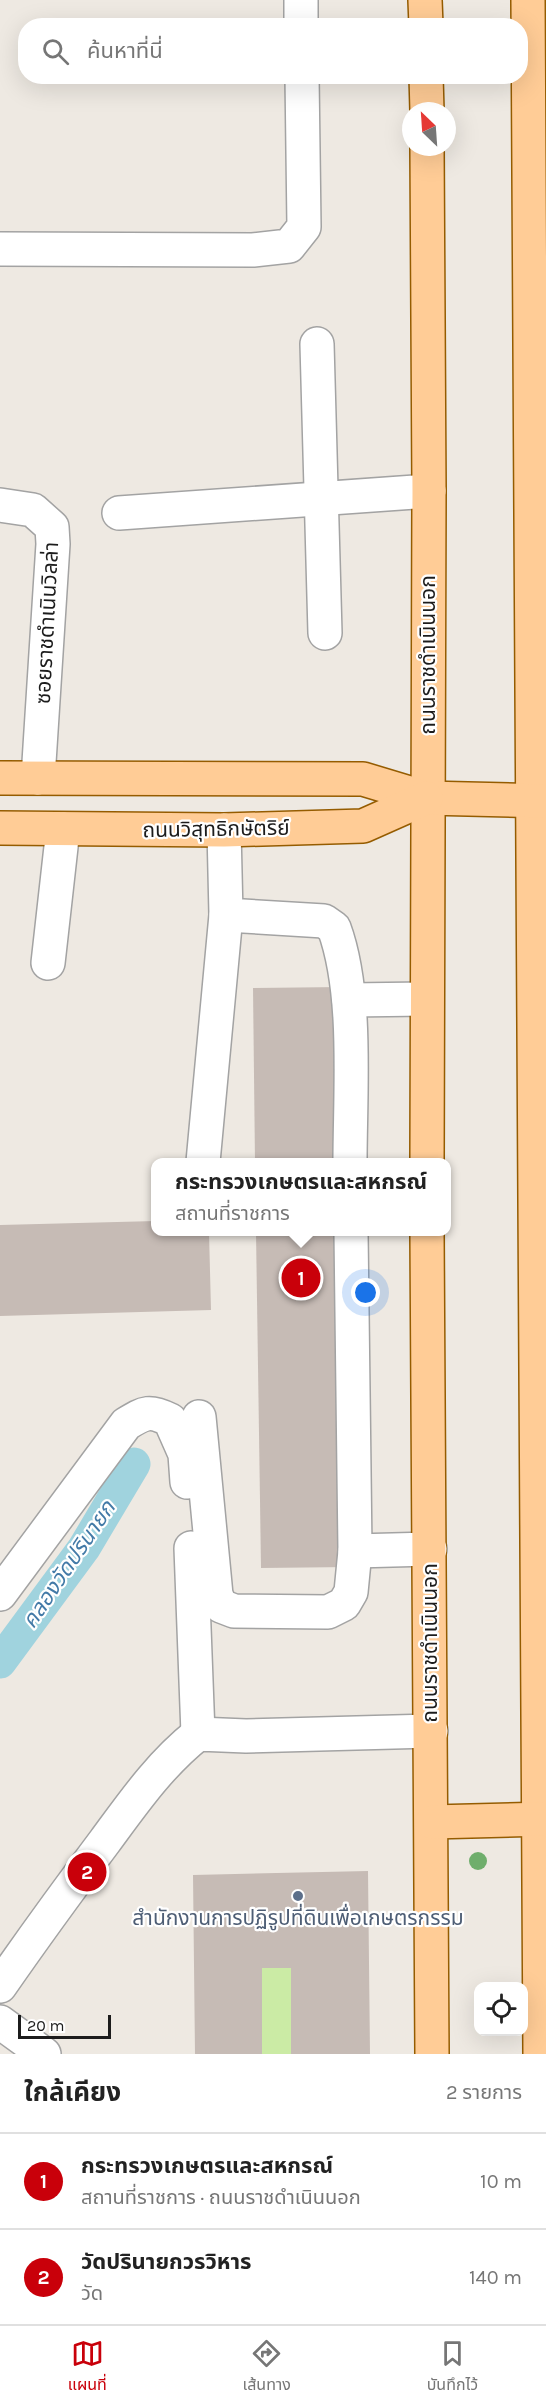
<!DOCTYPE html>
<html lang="th">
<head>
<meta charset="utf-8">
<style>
	:root { --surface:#fff; --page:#f2f2f2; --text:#222; --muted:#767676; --line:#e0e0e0; --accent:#c9000a }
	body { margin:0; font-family:Karla,"Noto Sans Thai",sans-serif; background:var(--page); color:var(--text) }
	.controls { position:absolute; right:18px; bottom:18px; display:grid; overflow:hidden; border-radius:12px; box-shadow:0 6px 24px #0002 }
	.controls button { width:54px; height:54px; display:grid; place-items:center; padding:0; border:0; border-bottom:2px solid var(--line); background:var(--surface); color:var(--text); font:30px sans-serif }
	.compass { position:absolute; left:402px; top:102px; width:54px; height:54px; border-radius:50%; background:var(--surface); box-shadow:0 6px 24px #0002; rotate:335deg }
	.scale { position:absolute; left:18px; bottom:15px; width:93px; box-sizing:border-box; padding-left:6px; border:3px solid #1c1c1c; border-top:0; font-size:16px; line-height:21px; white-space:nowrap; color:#1c1c1c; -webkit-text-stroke:4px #fff; paint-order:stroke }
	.you { position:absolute; left:366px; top:1293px; width:21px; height:21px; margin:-15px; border:4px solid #fff; border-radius:50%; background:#1a73e8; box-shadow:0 0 0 9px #1a73e833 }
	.badge { display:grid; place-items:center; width:39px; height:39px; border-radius:50%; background:var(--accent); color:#fff; font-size:20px; font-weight:700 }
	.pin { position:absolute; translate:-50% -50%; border:3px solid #fff; box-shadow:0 2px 6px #0006 }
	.popup { position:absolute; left:151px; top:1158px; width:300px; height:78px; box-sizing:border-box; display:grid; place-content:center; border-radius:12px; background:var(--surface); filter:drop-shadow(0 2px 4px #0005); font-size:20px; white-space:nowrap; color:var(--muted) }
	.popup b { font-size:22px; color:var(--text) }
	.popup::after { content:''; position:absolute; left:50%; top:100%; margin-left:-12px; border:12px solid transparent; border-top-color:var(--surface) }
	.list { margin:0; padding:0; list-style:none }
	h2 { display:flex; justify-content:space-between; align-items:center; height:78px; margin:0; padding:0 24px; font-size:26px }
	h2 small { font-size:20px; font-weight:400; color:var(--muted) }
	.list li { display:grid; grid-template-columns:39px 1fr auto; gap:18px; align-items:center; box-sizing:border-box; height:96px; padding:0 24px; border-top:2px solid var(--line) }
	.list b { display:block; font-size:22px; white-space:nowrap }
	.list p { margin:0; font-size:20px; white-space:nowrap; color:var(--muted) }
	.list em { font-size:20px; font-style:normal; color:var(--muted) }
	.icon { flex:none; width:33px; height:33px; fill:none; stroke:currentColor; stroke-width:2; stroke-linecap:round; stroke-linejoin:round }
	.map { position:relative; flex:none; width:546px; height:2054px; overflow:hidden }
	.search { position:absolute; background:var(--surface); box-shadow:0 6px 24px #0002; left:18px; right:18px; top:18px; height:66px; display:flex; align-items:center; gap:15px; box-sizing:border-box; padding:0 21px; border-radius:24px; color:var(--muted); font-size:22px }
	.sheet { height:270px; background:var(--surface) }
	nav { display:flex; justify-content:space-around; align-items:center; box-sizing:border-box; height:84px; border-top:2px solid var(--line); background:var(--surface); font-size:16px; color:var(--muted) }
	nav a { display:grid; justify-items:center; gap:3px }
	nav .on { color:var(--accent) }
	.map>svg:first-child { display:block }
	.grass { fill:#cbeba5 }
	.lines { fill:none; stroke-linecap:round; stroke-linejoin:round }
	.canal { stroke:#a0d3de; stroke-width:33 }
	.building { fill:#c6bbb5 }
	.minor-casing { stroke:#a3a3a3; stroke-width:36 }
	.major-casing { stroke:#955c00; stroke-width:36 }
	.minor { stroke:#fff; stroke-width:33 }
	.major { stroke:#ffcc96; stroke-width:33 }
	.tree { fill:#6fae6c }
	.service-dot { fill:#5c6f8a; stroke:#fff; stroke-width:2 }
	.labels { text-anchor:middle; stroke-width:4.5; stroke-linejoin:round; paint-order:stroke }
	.street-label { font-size:21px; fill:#1c1c1c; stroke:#fff }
	.service-label { font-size:21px; fill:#4e5e75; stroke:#fff }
	.water-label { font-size:22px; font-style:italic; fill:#437aa7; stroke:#fff }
</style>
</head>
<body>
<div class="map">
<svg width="546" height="2054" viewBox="0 0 546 2054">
	<rect width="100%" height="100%" fill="#eee9e2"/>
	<rect class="grass" x="262" y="1968" width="29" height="86"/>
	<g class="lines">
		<polyline class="canal" points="0,1662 84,1548 134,1464"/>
	</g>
	<g class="building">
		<polygon points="342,987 344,1162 255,1162 253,988"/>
		<polygon points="156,1221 156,1232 209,1232 211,1310 0,1316 0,1225"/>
		<polygon points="256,1232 345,1232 350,1567 261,1568"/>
		<polygon points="368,1871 370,2054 291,2054 291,1968 262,1968 262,2054 195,2054 193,1875"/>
	</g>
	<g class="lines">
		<defs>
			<g id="minor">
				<polyline points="301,0 301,26"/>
				<polyline points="0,249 253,250 289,246 304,227 302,76"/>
				<polyline points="317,344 325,633"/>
				<polyline points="0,505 33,510 52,527 53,544 38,778"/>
				<polyline points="119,513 429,491"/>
				<path d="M 224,830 L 226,915 L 324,921 L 334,928 C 358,993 350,1092 350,1162"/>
				<polyline points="48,963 63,829"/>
				<polyline points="349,1000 426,999"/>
				<polyline points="203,1162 226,915"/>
				<polyline points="199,1417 216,1595 221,1606 234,1611 328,1612 344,1604 351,1592 355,1551 351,1232"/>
				<polyline points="191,1548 198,1734"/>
				<polyline points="355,1551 430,1549"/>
				<path d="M 0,1594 L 126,1424 C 145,1412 150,1410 170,1420 L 185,1454 L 187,1482"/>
				<path d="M 0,1986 C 34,1937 69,1889 105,1841 C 133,1803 160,1764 198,1734 L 246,1736 L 431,1731"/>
				<polyline points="0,2022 44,2054"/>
			</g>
			<g id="major">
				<polyline points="425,0 426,26"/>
				<polyline points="528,0 540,2054"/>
				<polyline points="426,76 427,111"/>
				<polyline points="427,147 429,491 427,1162"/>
				<polyline points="0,778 363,779 426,798 546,801"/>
				<polyline points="0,828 224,830 363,826 426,798"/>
				<polyline points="427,1232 432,2054"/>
				<polyline points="432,1822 546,1819"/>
			</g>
		</defs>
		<use href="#minor" class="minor-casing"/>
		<use href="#major" class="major-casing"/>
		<use href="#minor" class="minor"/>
		<use href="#major" class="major"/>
	</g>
	<circle class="tree" cx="478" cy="1861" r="9"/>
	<circle class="service-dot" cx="298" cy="1896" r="6"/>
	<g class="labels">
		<g class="street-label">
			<text transform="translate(47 623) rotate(-87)" y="7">ซอยราชดำเนินวิลล่า</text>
			<text transform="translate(428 655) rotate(-90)" y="7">ถนนราชดำเนินนอก</text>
			<text transform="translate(216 829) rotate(-1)" y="7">ถนนวิสุทธิกษัตริย์</text>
			<text transform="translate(430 1643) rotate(-90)" y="7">ถนนราชดำเนินนอก</text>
		</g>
		<g class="service-label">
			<text x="298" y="1925">สำนักงานการปฏิรูปที่ดินเพื่อเกษตรกรรม</text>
		</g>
		<g class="water-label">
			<text transform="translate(68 1564) rotate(-56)" y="8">คลองวัดปรินายก</text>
		</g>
	</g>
</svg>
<div class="controls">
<button><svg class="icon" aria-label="locate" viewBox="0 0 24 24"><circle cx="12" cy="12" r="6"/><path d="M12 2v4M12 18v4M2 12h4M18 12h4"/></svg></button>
</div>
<svg class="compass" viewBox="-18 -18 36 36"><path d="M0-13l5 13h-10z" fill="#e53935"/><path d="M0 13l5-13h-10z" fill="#767676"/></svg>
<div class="scale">20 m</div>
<div class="you"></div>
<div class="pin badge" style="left:301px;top:1278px">1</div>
<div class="popup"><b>กระทรวงเกษตรและสหกรณ์</b>สถานที่ราชการ</div>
<div class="pin badge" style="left:87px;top:1872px">2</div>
<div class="search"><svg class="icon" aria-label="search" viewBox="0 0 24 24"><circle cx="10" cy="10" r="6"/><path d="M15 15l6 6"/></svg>ค้นหาที่นี่</div>
</div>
<section class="sheet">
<h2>ใกล้เคียง<small>2 รายการ</small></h2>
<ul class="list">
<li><span class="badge">1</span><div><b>กระทรวงเกษตรและสหกรณ์</b><p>สถานที่ราชการ · ถนนราชดำเนินนอก</p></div><em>10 m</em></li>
<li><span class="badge">2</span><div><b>วัดปรินายกวรวิหาร</b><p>วัด</p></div><em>140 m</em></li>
</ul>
</section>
<nav>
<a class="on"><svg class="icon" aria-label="map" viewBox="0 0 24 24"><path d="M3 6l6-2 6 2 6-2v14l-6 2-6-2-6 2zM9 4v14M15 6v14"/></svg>แผนที่</a>
<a><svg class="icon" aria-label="directions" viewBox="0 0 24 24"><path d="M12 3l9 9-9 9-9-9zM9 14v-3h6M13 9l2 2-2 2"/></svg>เส้นทาง</a>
<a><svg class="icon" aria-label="saved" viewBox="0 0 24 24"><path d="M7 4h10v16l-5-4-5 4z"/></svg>บันทึกไว้</a>
</nav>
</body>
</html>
